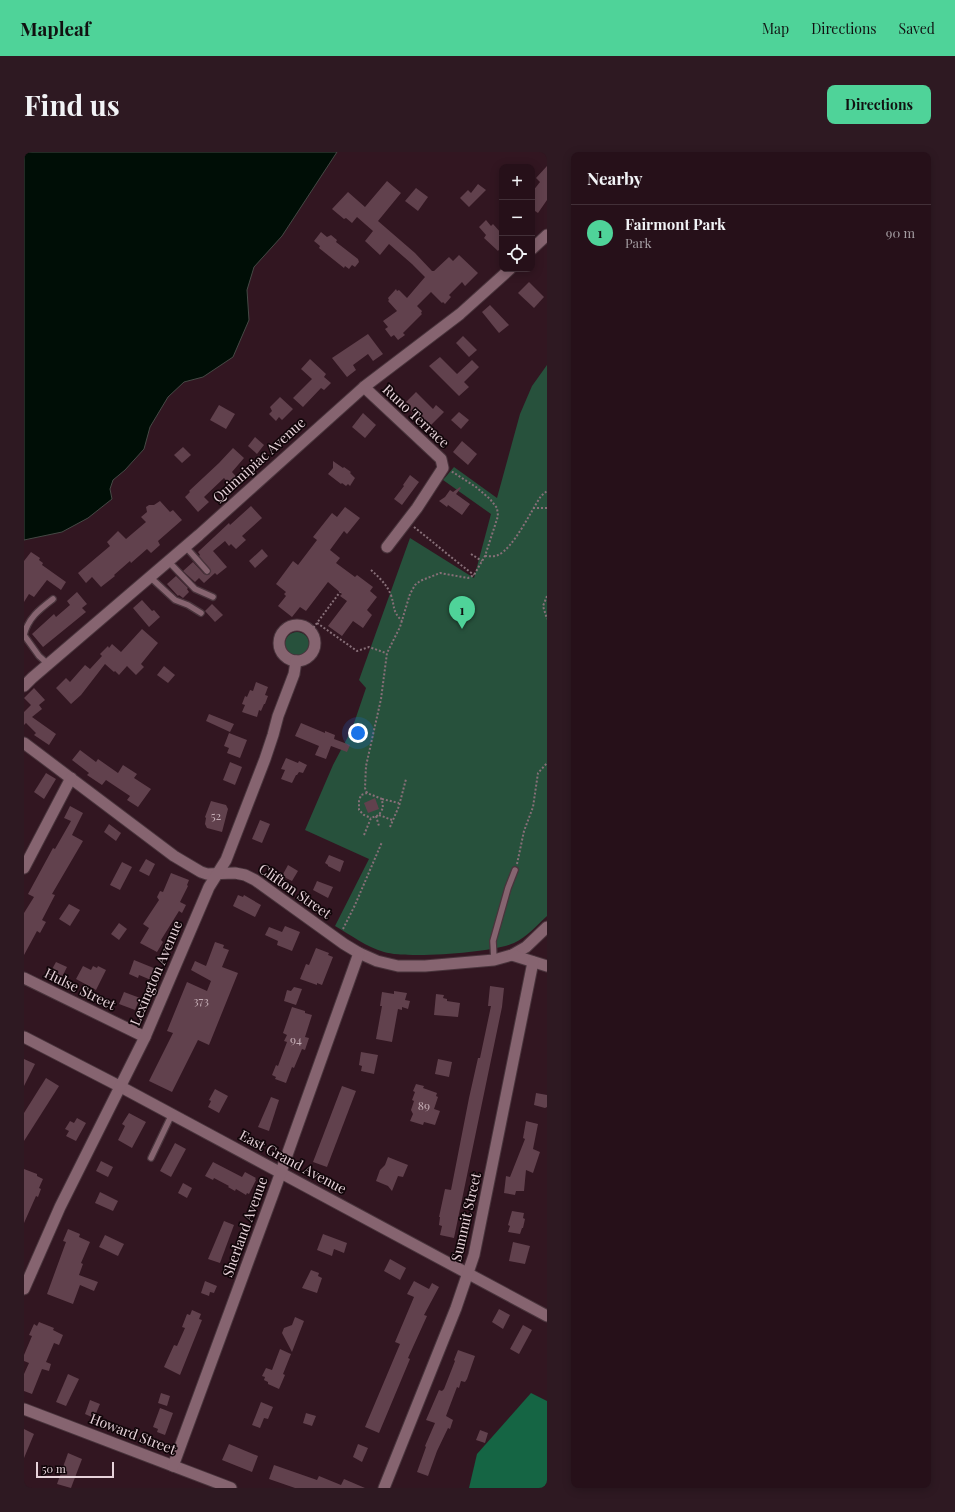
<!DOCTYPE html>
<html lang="en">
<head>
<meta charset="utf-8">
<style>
	:root { --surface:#261019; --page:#2e1922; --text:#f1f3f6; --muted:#a49da2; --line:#423038; --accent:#4fd399 }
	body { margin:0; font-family:"Playfair Display",serif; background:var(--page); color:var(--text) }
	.controls { position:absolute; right:12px; top:12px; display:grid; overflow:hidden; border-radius:8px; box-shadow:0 2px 10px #0003 }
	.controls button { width:36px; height:36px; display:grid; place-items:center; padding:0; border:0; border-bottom:1px solid var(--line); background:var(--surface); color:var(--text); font:20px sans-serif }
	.scale { position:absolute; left:12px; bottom:10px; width:78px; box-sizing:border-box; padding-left:4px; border:2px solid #e6d2d9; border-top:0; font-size:11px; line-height:14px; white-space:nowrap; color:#e6d2d9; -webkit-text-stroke:3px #12060a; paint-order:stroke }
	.you { position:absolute; left:334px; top:581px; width:14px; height:14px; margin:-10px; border:3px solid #fff; border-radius:50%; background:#1a73e8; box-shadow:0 0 0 6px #1a73e833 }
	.badge { display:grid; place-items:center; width:26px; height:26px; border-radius:50%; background:var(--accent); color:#111; font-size:13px; font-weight:700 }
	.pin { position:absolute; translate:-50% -33px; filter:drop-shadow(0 1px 2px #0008) }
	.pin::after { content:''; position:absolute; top:21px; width:14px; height:12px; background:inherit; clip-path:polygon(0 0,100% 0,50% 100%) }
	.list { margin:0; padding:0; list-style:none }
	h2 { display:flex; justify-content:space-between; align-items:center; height:52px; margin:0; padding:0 16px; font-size:17px }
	h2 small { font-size:13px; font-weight:400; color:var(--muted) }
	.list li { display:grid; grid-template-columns:26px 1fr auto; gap:12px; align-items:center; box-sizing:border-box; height:56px; padding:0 16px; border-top:1px solid var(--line) }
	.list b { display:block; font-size:15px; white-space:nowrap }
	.list p { margin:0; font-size:13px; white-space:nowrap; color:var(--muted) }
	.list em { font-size:13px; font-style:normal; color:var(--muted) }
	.icon { flex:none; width:22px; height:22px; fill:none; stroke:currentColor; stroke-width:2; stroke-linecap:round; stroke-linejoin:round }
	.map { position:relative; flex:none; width:523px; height:1336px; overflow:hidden; border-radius:8px }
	header { display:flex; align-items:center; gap:24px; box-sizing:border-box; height:56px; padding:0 20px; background:var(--accent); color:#111 }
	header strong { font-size:19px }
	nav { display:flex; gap:22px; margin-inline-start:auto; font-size:14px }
	.intro { display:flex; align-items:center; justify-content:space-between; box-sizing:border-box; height:96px; padding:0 24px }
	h1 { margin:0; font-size:28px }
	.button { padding:10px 18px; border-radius:8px; background:var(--accent); color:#111; font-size:14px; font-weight:700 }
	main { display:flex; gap:24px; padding:0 24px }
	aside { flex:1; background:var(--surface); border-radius:8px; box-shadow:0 2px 10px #0003 }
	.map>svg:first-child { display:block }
	.green { fill:#27513c }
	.forest { fill:#156544 }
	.water { fill:#000e06; stroke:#454945 }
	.building { fill:#61414d }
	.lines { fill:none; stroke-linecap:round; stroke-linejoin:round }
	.service-casing { stroke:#49343c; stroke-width:8 }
	.minor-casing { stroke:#49343c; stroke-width:13 }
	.secondary-casing { stroke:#49343c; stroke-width:13 }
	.path { stroke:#876f78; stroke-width:2; stroke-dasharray:2 2; stroke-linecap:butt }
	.service { stroke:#866470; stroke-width:5.5 }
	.minor { stroke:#866470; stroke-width:11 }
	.secondary { stroke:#866470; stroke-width:11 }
	.labels { text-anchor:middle; stroke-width:3.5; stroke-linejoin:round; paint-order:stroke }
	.number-label { font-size:12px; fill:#c5aeb6 }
	.street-label { font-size:14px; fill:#e6d2d9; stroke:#12060a }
</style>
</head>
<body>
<header>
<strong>Mapleaf</strong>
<nav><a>Map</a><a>Directions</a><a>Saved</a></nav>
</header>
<div class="intro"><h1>Find us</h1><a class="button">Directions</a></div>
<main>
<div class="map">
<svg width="523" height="1336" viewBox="0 0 523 1336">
	<rect width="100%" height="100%" fill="#321621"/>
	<g class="green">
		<path d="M 523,213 L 523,764 C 513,773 503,785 490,791 C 468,801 383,807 360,800 C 342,795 327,783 311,774 L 345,707 L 281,678 L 309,613 L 328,577 L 342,536 L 335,528 L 386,386 L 450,426 L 467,362 L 419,328 L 430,315 L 473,346 L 496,262 L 508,234 Z"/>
		<circle cx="273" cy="492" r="12"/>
	</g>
	<polygon class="forest" points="507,1241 523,1249 523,1336 445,1336 453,1302"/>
	<polygon class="water" points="0,0 313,0 258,84 230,115 223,138 225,168 209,205 179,225 160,230 144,245 126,275 120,297 101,318 89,328 86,337 88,347 64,366 38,380 0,388"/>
	<g class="building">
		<polygon points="523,14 523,48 514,61 508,57 508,40 516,30 512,26"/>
		<polygon points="363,29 377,41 354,69 391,101 408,119 410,119 425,105 429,109 435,103 454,121 441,134 438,130 425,143 427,145 421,152 419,150 418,151 407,140 393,154 398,159 397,161 398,162 379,181 381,183 374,188 370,183 367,185 361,177 364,175 359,169 373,159 364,149 365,148 364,146 372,137 373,139 375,138 383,146 401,125 388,112 365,92 356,103 341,89 349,79 333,65 328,71 322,66 320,67 308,57 324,40 341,55"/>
		<polygon points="454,32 462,38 445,55 436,46 444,38 447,41"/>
		<polygon points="392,36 404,45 394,59 381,49"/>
		<polygon points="462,68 467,74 469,72 478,82 478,94 474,99 460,86 462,83 455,75"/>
		<polygon points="297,80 303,85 307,83 313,88 312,90 334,107 335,110 331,115 328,113 325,117 321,114 320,116 295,96 296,94 290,89"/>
		<polygon points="505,130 520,145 510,156 494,141"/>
		<polygon points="466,153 485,173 475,181 458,160"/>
		<polygon points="344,182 359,202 349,209 344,202 329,213 332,218 323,225 308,206"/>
		<polygon points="439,184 453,198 445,205 432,191"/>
		<polygon points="416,205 433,222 448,208 455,215 440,230 445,235 435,244 405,214"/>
		<polygon points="286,207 302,222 300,225 307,231 300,238 297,236 279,255 269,246 288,227 277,217"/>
		<polygon points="392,240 409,257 412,253 420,260 407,273 406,272 405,273 398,266 395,270 387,263 389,261 385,257 387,254 382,250"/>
		<polygon points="256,245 269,257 258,268 255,265 252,269 245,262 248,259 246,255"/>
		<polygon points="195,253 211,262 202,277 186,268"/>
		<polygon points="435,260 445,268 437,277 427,268"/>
		<polygon points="339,261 352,273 341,286 328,275"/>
		<polygon points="231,285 240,293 233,302 224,294"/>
		<polygon points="438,289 453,302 444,313 429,300"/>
		<polygon points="159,295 167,303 158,311 150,303"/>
		<polygon points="209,296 220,306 208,320 215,328 208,335 200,326 180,345 185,350 174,360 161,345 166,340 165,339 195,311"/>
		<polygon points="309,309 319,316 320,315 327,320 326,321 331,326 326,334 324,332 322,334 318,331 317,332 304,322 309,316"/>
		<polygon points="386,323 395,330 378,353 370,347 380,334 379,333"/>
		<polygon points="436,335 437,336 432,342 446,352 438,363 424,353 423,355 415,349 421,345 426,338 429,340"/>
		<polygon points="136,349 146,360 149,358 158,368 134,389 136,393 127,401 123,397 107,411 106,409 90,423 91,424 77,435 68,425 62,431 54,421 86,394 83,390 94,379 102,387 122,370 117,365 123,360 122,355 125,353 130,353"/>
		<polygon points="227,354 238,366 218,384 222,388 212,397 207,392 205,394 201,389 189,399 203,415 193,423 191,421 180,431 175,426 171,430 159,419 169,410 180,422 183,423 186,422 186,417 175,404 176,403 174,400 205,371 206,373"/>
		<polygon points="321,355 336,366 323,382 320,379 306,398 316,406 312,411 331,425 333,423 349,435 346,439 353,445 343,458 348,463 339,476 329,469 318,484 304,474 323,449 316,444 318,442 304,430 282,459 276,455 268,465 254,454 262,444 260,442 262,440 252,432 269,409 274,413 293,388 289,385 308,361 313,365"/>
		<polygon points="238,397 244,404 231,416 225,409"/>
		<polygon points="7,400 16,406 15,408 19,411 18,413 42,430 37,438 23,428 10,445 5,442 0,450 0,409"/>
		<polygon points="152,424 164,436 163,437 165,440 159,446 155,443 154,444 143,432"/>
		<polygon points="53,440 63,452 58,456 62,460 19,495 8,482 30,462 32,465 46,453 43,449"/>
		<polygon points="118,448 128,459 130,458 136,465 125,475 109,456"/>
		<polygon points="188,452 199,463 191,470 181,459"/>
		<polygon points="118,477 134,491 117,512 120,515 112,523 103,514 95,523 91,519 90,520 81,512 57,543 47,552 32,536 42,526 46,530 61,513 66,517 78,504 76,502 84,494 85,496 88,492 97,500"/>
		<polygon points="140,514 151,523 144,531 133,523"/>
		<polygon points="232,530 244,535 241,543 244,544 241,552 240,552 237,559 235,558 233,565 218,560 221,553 218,552 221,544 223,545 226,538 229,539"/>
		<polygon points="10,536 21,548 15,553 18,557 8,565 32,582 25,593 10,583 12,581 2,571 0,573 0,560 7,553 0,546"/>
		<polygon points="185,562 210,572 206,580 182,569"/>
		<polygon points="277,571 301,581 301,579 311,583 310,587 326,593 323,600 307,594 302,607 291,603 295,594 271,584"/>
		<polygon points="205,581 223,588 216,606 203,601 205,596 200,594"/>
		<polygon points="56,598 72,610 74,607 94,621 99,613 113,622 110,626 127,637 114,655 103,648 106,644 82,628 78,633 63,623 65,621 48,608"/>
		<polygon points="262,606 274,611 275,609 283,613 279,621 275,620 273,623 272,623 268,631 257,627 261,618 257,617"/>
		<polygon points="206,610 218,615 211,633 199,628"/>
		<polygon points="22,621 32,627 20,647 10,640"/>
		<polygon points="351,646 355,657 344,661 340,651"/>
		<polygon points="187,649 202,653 204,657 198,680 183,676 181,672 182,666 181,665"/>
		<polygon points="46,654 59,661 48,683 59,689 28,742 31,743 18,768 22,770 16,781 13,779 0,803 0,761 10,745 4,742 29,696 31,697 47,669 40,666"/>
		<polygon points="236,668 246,672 238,691 228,687"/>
		<polygon points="85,672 97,681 92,689 80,680"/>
		<polygon points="305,703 320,709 316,720 304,714 304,713 301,711"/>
		<polygon points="122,707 131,712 125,724 115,719"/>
		<polygon points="98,710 108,715 96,738 86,733"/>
		<polygon points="264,713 274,719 268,729 258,724"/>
		<polygon points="147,721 165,728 163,733 164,734 156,750 162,753 158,761 155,759 137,788 139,790 133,800 116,791 125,776 119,772 135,748 133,745 136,739 139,740"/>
		<polygon points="293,729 309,735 304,746 289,738"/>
		<polygon points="214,743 219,745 220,743 237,753 231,765 209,754"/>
		<polygon points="45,752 56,758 46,774 35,767"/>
		<polygon points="95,771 103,777 95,788 87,782"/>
		<polygon points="261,774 276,780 268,799 253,793 254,789 241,783 245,775 258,780"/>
		<polygon points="191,790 200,793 199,796 205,798 198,815 214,821 185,893 174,888 148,940 125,929 149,881 143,879 163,830 183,839 187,829 167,818 171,809 182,814"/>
		<polygon points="292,796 305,801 304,803 309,805 298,833 293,831 293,833 276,827 282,812 285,813"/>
		<polygon points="110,808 132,817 127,828 115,823 114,826 105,822"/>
		<polygon points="32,810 43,815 38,825 27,819"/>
		<polygon points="59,814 67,818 69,814 73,816 74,814 82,818 72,838 52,827"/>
		<polygon points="466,834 480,836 478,855 430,1086 416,1083 418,1074 415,1073 416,1065 415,1065 421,1037 427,1038 428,1033 445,946 454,906 456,906 467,854 464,854"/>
		<polygon points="270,835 278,837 272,853 260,849 263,838 267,839"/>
		<polygon points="370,839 383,841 381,848 386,849 384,857 378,855 378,858 374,857 368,890 352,887 358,854 356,854 358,840 370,842"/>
		<polygon points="100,840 116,846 111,858 95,852"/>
		<polygon points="412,842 420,843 419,846 423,847 423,849 436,851 434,865 410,863"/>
		<polygon points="268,855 281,859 281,861 288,863 281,885 285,886 281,898 278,897 270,916 268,915 262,931 251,927 252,925 248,923 252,913 254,914 263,890 260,889 263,883 259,881"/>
		<polygon points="337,900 354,903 350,922 337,919 338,914 335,913"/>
		<polygon points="0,907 11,912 0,934"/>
		<polygon points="414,907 428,910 425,925 411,922"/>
		<polygon points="22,926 35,934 0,989 0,961"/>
		<polygon points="392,932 400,934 399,936 413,941 412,944 414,945 410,957 416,959 411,973 400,970 399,973 386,969 389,962 387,958 390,949 388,948 391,940 389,939"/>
		<polygon points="318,934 332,939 303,1015 289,1010"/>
		<polygon points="191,937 204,944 195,961 184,955 187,949 185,948"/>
		<polygon points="512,941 523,943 523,955 521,956 510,953"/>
		<polygon points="247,945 255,948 245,979 234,975"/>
		<polygon points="105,961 122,970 108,996 94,988 101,974 98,972"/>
		<polygon points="53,966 62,971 52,989 42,984 45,979 41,977 46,969 50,971"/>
		<polygon points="502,969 514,972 509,997 516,1000 509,1021 502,1018 500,1039 492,1039 491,1043 480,1041 482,1024 486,1025 501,987 499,986"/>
		<polygon points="151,991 162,997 147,1025 136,1019"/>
		<polygon points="364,1005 384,1013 379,1025 374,1024 368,1039 364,1034 352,1029 356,1018 361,1013"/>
		<polygon points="77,1009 89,1015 84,1025 72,1019"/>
		<polygon points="189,1010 218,1025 221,1020 232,1026 231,1027 232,1028 225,1042 223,1041 222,1043 212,1037 211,1039 204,1035 205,1034 190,1026 189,1028 181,1024"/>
		<polygon points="0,1017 13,1022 13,1024 19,1027 15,1036 17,1037 14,1045 12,1044 0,1071"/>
		<polygon points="159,1031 168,1036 163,1046 154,1041"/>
		<polygon points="76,1040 94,1049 89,1059 71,1051"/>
		<polygon points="488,1059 500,1061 499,1066 501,1067 499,1076 498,1076 496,1082 484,1080 486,1074 484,1073"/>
		<polygon points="200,1069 210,1073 196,1111 184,1107"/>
		<polygon points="44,1077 56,1082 55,1085 66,1090 57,1111 59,1112 55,1123 74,1130 70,1139 56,1133 49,1152 23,1142 42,1090 39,1089"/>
		<polygon points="299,1082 323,1091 320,1101 310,1097 308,1104 293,1098"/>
		<polygon points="81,1083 100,1092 94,1104 75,1095"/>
		<polygon points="489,1090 506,1094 501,1112 485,1109"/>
		<polygon points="366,1107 382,1116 376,1128 360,1119"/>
		<polygon points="287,1118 295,1121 294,1124 298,1126 293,1141 278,1136"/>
		<polygon points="181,1129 193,1134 190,1141 186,1140 185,1144 177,1141"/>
		<polygon points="390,1129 405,1137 408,1131 415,1135 400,1163 403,1164 384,1206 386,1207 355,1281 341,1275 376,1192 371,1190 390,1145 383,1142"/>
		<polygon points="475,1157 486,1163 479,1177 468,1170"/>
		<polygon points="168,1158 177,1162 175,1167 178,1168 156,1223 140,1215 150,1193 153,1194 161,1176 158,1175 163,1162 166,1163"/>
		<polygon points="271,1165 280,1169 268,1200 258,1181 260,1176 268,1173"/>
		<polygon points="15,1170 30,1176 29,1178 39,1183 35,1193 30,1191 22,1210 27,1212 25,1219 18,1217 8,1242 0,1239 0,1222 5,1211 0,1209 0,1203 8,1184 5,1183 10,1172 13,1174"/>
		<polygon points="499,1173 508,1178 495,1202 486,1197"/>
		<polygon points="256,1197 267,1202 259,1222 261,1223 255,1237 244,1232 244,1230 240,1228 241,1225 238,1224 242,1216 248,1218"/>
		<polygon points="434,1198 451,1204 443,1227 441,1230 437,1229 435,1236 433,1235 422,1264 429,1268 426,1277 424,1276 413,1299 404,1324 393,1320 402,1295 401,1294 411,1271 402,1268 415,1238 418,1239 420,1237 431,1209 430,1208"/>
		<polygon points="44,1222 55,1227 42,1254 32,1250"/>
		<polygon points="137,1241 146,1244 143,1254 134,1251"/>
		<polygon points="66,1248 76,1252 70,1266 61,1262"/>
		<polygon points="237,1250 249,1255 244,1267 240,1266 236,1276 228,1273"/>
		<polygon points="136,1256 149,1261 141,1283 133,1280 134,1277 129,1275"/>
		<polygon points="282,1261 292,1264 288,1274 279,1271"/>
		<polygon points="0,1277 10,1282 0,1306"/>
		<polygon points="456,1278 464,1281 461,1291 452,1288"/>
		<polygon points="205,1292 234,1304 228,1320 198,1308"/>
		<polygon points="334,1292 344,1296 338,1310 329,1305"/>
		<polygon points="44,1301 58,1307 47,1336 33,1332"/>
		<polygon points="250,1313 293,1328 295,1324 317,1333 320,1327 341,1336 271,1336 245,1327"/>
	</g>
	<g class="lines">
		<defs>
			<g id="service">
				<polyline points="161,394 183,419"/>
				<polyline points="144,409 171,437 189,445"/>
				<polyline points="126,425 151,448 164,453 177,461"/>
				<path d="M 24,512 L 15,504 L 0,483 C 4,466 16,457 29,447"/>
				<polyline points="470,808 469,789 484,736 491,718"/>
				<polyline points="127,1006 148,962"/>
			</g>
			<g id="minor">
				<polyline points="340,235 417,307 419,316 393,356 363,395"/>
				<circle cx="273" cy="491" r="18"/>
				<polyline points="0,591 150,704 177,720 183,722 211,721 221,723 231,728 320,792 335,801 353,809 374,814 401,814 470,808 488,803 502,795 523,775"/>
				<polyline points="0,716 47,626"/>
				<polyline points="488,803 523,814"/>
				<polyline points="0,826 121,885"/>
				<polyline points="0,885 97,935 523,1164"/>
				<polyline points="0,1137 36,1055 121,885 185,735 202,708 241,607 249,583 254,564 270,522 272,509"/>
				<polyline points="0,1257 207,1336"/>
				<polyline points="149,1314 253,1031 335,801"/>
				<polyline points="360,1336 432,1156 450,1103 509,810"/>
			</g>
			<g id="secondary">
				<polyline points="508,97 523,83"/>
				<polyline points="0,534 8,526 175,383 340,235 436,162 486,117"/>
			</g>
		</defs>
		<use href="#service" class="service-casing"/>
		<use href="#minor" class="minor-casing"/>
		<use href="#secondary" class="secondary-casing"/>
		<g class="path">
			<polyline points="509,356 523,356"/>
			<polyline points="390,375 437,413 450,423"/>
			<polyline points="447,402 458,409"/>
			<path d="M 461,404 C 465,404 470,405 474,403 C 489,397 507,359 517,344 L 523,339"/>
			<path d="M 347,418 C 355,425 363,433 367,443 C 371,455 368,459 378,469"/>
			<polyline points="523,444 519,454 523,467"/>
			<polyline points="293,471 333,499 345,495 362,501"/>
			<polyline points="287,479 316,440"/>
			<polyline points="343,641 341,636 342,614 357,547 363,501 376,475 386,442 391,433 396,429 416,421 444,426 450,423 461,404 474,364 473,356 466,347 452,335 427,319"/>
			<polyline points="358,647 375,651"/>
			<polyline points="355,663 368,668"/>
			<polyline points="352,664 355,674"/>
			<polyline points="366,675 375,654 382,627"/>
			<polyline points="340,683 347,666 355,663 359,656 358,647 343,641 337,643 335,649 335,658 340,663 347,666"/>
			<polyline points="493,712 500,679 509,655 514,621 523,611"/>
			<polyline points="319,777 331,753 358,690"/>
		</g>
		<use href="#service" class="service"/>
		<use href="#minor" class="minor"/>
		<use href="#secondary" class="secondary"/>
	</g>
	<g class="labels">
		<g class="number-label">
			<text x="192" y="668">52</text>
			<text x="177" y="853">373</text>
			<text x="272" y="892">94</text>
			<text x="400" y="958">89</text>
		</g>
		<g class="street-label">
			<text transform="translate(392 264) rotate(43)" y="5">Runo Terrace</text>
			<text transform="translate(235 308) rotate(-42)" y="5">Quinnipiac Avenue</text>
			<text transform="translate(271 739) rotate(35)" y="5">Clifton Street</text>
			<text transform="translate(132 821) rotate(-67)" y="5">Lexington Avenue</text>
			<text transform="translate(56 837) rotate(26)" y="5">Hulse Street</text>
			<text transform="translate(269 1010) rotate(28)" y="5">East Grand Avenue</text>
			<text transform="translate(442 1065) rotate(-77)" y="5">Summit Street</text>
			<text transform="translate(221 1075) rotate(-70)" y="5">Sherland Avenue</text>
			<text transform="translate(109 1282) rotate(21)" y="5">Howard Street</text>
		</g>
	</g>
</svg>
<div class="controls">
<button>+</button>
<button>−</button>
<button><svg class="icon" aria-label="locate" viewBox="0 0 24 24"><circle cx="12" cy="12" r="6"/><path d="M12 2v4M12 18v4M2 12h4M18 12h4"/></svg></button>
</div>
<div class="scale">50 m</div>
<div class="you"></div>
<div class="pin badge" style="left:438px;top:477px">1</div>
</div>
<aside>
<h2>Nearby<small></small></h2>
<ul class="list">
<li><span class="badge">1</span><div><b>Fairmont Park</b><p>Park</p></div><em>90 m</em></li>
</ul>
</aside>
</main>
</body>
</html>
